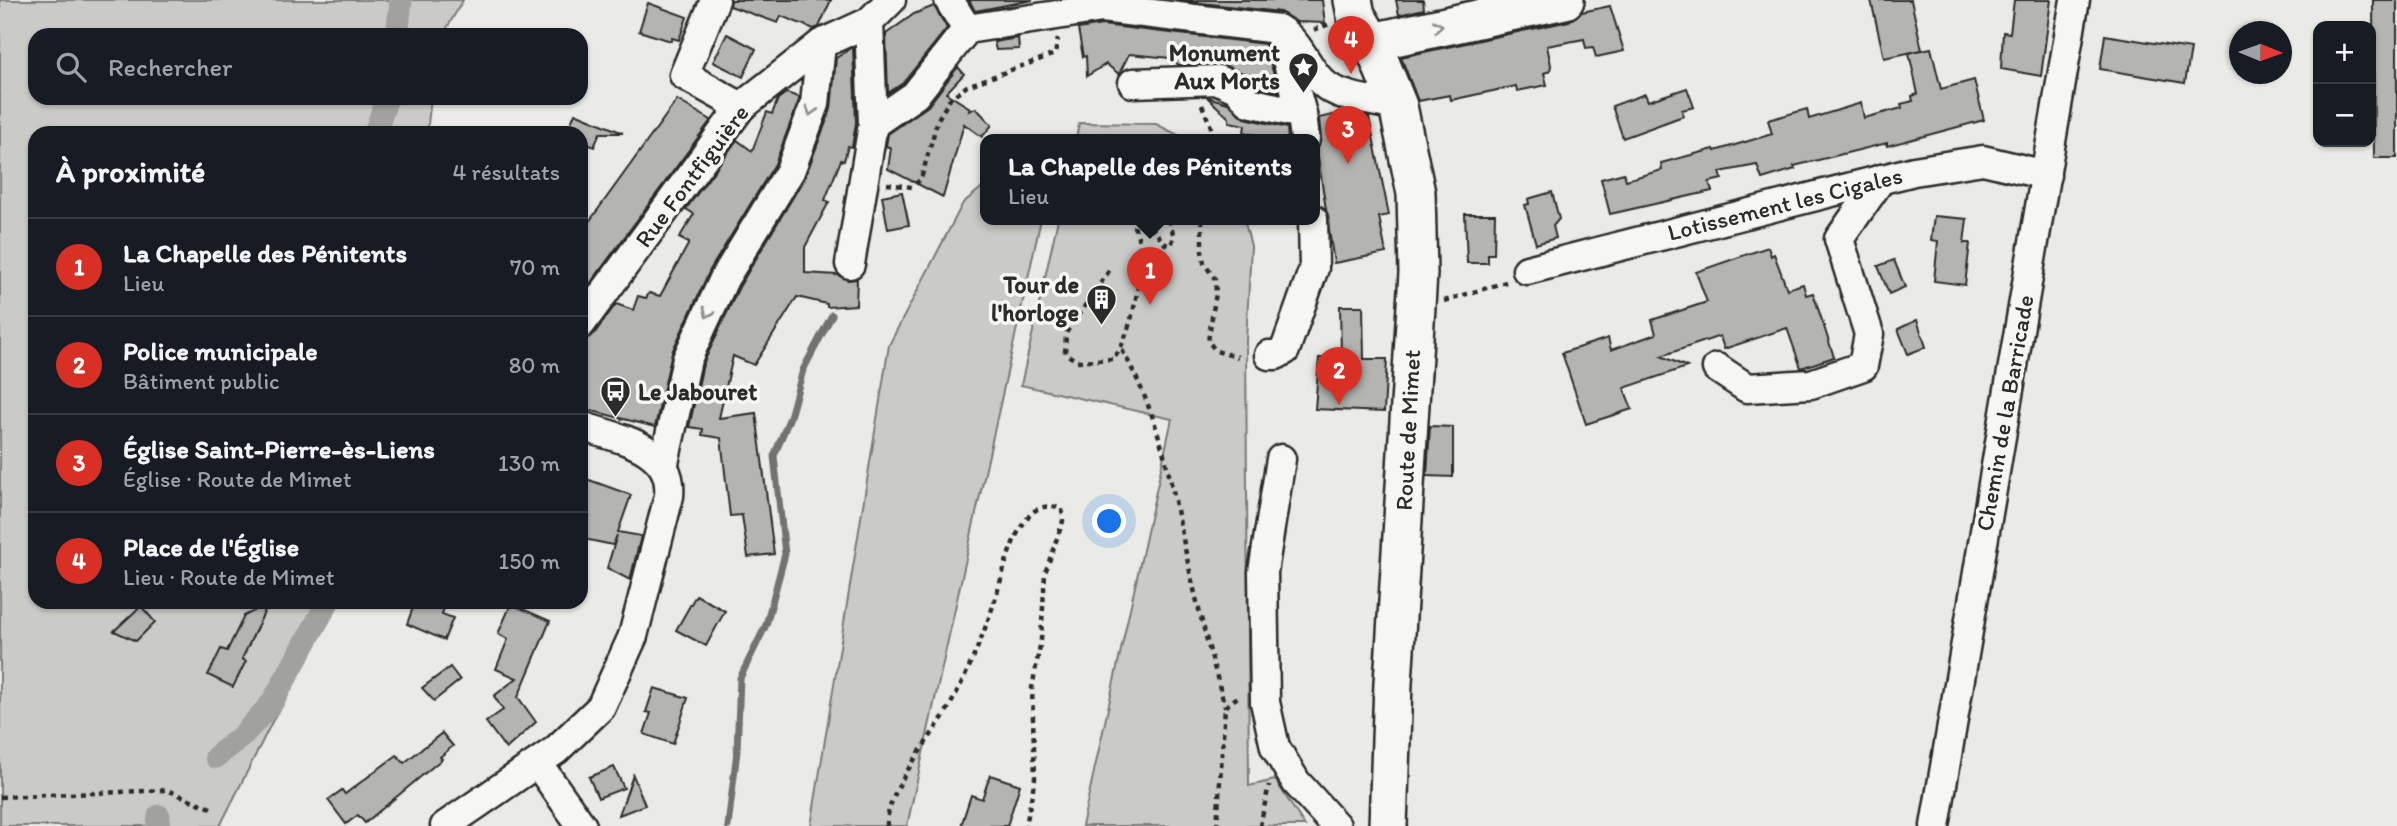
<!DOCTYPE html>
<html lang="fr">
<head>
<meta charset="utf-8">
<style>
	:root { --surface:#171b24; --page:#242831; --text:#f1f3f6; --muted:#9ea1a6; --line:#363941; --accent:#d93025 }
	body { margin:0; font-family:Itim,sans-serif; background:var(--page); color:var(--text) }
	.controls { position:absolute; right:21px; top:21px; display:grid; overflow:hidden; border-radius:14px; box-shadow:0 2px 5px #0004 }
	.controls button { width:63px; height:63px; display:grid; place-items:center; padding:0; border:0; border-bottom:2px solid var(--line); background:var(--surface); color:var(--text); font:35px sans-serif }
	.compass { position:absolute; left:2229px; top:21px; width:63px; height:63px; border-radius:50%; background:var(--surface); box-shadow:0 2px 5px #0004; rotate:91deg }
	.you { position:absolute; left:1110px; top:522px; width:24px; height:24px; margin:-18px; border:5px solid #fff; border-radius:50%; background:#1a73e8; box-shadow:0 0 0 10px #1a73e833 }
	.badge { display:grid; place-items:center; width:46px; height:46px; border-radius:50%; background:var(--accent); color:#fff; font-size:23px; font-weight:700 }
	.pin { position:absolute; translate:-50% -58px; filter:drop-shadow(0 2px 4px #0008) }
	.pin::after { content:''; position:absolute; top:37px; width:24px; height:21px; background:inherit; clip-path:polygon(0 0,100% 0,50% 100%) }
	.popup { position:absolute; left:980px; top:134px; width:340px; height:91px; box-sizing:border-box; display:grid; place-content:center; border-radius:14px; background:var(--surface); filter:drop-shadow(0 2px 5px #0005); font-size:23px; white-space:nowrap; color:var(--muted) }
	.popup b { font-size:26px; color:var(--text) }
	.popup::after { content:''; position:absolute; left:50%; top:100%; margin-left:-14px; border:14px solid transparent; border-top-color:var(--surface) }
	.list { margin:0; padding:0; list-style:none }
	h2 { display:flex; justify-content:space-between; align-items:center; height:91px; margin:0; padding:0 28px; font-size:30px }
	h2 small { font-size:23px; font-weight:400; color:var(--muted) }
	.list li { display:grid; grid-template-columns:46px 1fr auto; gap:21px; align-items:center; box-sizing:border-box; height:98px; padding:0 28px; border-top:2px solid var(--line) }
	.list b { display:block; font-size:26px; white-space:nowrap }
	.list p { margin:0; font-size:23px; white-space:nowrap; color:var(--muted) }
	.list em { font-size:23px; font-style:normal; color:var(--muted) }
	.icon { flex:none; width:38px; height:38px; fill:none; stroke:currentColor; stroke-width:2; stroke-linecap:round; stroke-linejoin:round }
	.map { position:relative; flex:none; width:2397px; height:826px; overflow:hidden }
	.search { position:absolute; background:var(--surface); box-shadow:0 2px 5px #0004; left:28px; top:28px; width:560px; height:77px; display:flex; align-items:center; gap:18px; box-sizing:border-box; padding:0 24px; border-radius:21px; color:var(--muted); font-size:26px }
	.panel { position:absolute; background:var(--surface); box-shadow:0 2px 5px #0004; left:28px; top:126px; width:560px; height:483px; border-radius:21px }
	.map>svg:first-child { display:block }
	.green { fill:#cacac7; stroke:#7a7a79; stroke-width:2 }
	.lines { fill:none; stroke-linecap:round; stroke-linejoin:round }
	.stream { stroke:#727270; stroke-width:7 }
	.canal { stroke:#a1a19e; stroke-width:23 }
	.building { fill:#b4b4b1; stroke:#2b2b2b; stroke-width:2 }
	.minor-casing { stroke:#2b2b2b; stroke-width:33 }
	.major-casing { stroke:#2b2b2b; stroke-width:42 }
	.path { stroke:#2b2b2b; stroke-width:4.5; stroke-dasharray:5 5; stroke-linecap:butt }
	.minor { stroke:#f6f6f2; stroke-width:28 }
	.major { stroke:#f6f6f2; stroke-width:37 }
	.oneway { stroke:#90908e }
	.labels { text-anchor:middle; stroke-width:7; stroke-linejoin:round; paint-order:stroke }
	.poi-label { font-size:24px; font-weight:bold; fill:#2b2b2b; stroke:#f6f6f2; text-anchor:end }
	.street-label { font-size:24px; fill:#2b2b2b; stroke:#f6f6f2 }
</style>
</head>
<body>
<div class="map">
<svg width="2397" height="826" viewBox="0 0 2397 826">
	<rect width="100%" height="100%" fill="#eaeae6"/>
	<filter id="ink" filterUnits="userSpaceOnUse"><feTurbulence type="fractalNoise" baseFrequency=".0143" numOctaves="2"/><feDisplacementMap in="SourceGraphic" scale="14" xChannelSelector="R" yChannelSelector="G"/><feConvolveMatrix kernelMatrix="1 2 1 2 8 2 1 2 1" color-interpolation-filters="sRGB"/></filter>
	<g filter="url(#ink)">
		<g class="green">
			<polygon points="0,0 463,0 443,35 35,35 35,98 431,98 427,133 35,133 35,602 332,602 220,826 0,826"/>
			<polygon points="1079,123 1156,124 1186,139 1076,139"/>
			<polygon points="985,185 986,219 1041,219 907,826 811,826 889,345 963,203"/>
			<polygon points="1058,219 1244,219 1251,246 1246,341 1249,786 1275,780 1305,826 1082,826 1172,419 1021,385"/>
		</g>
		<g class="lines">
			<polyline class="stream" points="728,826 737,751 740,678 766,625 785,554 774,456 790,417 803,370 832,315"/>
			<g class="canal">
				<polyline points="397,35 401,0"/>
				<polyline points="375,133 387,98"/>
				<polyline points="216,757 242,736 272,703 328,602"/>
				<polyline points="158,826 159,816"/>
			</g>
		</g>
		<g class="building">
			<polygon points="731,0 831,0 819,27 814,29 781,16 778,23 730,6"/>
			<polygon points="969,0 1033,0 975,11"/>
			<polygon points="1175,0 1322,0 1325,23 1297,22 1280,12"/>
			<polygon points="1396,0 1423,0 1424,9 1399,15"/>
			<polygon points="1871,0 1911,0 1922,50 1884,58"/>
			<polygon points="2014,0 2051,0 2041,76 2001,69 2003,32 2010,33"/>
			<polygon points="2373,0 2397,0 2397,158 2374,158"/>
			<polygon points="648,3 687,17 679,40 672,38 671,41 639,31"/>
			<polygon points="934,6 947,28 903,83 888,93 886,34 914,14"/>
			<polygon points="1610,6 1624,51 1596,57 1593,47 1586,48 1584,39 1547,46 1551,65 1550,71 1544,73 1547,85 1517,91 1516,86 1451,100 1450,95 1418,101 1401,57 1569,21 1582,12"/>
			<polygon points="1102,25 1265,44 1279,92 1258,87 1245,74 1224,65 1179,65 1170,58 1150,56 1129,54 1119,74 1106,64 1087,76 1086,56 1083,57 1078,29"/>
			<polygon points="727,34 756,49 743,77 713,62"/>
			<polygon points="2105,35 2191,49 2185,83 2100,69"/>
			<polygon points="1018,38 1019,49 996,50 994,42"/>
			<polygon points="853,47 856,123 852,147 848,146 844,161 841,160 825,200 829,202 805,247 805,273 838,275 848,280 857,279 856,305 827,307 827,304 797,297 754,365 733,356 719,418 756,413 774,554 748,557 742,515 730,516 721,438 702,435 703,429 689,427 703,364 739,287 805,177 831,109 836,58"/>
			<polygon points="1931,48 1941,89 1974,80 1984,120 1887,146 1887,143 1794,166 1795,169 1762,179 1757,165 1720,172 1722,179 1709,182 1712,191 1610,214 1601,179 1624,173 1626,180 1662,170 1661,163 1714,149 1715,151 1772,134 1768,120 1807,109 1809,119 1861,103 1864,118 1902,108 1901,104 1913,101 1912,96 1918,94 1909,53"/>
			<polygon points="958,67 964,74 946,93 970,108 969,111 976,108 992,125 982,137 964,124 943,197 888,169 891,148 886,146 888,134 928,106"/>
			<polygon points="1687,88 1694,107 1682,110 1683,116 1623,138 1612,106 1645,94 1648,101"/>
			<polygon points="786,93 799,97 799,100 775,164 710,270 672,352 655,427 581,408 581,340 594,334 616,304 633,310 638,296 646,298 649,293 660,296 689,243 679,238 694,214 686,209 737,140 752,151 767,112 772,114 778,99"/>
			<polygon points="1207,97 1228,103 1245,118 1287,128 1288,139 1257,139 1257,135 1244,132 1245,125 1229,122 1229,118"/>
			<polygon points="677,100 711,120 581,296 581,233"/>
			<polygon points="1346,112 1369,117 1389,215 1379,217 1386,253 1334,263 1317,150 1321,138 1319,118"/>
			<polygon points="575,113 623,133 600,133 594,147 581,141 581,133 567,133"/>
			<polygon points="902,192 909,225 888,229 882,196"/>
			<polygon points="1552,192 1559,219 1553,226 1556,238 1536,244 1525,205 1529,204 1528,199"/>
			<polygon points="1465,214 1495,214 1494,254 1488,254 1488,263 1467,263"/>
			<polygon points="1934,216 1967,219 1964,243 1970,243 1965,285 1934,281 1938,241 1931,240"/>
			<polygon points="1768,247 1771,256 1774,254 1787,289 1803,284 1806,295 1813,293 1834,357 1801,368 1787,328 1724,349 1720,336 1661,356 1687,367 1624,388 1632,409 1586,424 1562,353 1608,338 1611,350 1656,334 1652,320 1707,302 1696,272"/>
			<polygon points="1894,260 1905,287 1889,294 1878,266"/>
			<polygon points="1340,306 1363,306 1364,359 1387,359 1384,412 1315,409 1319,358 1341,358"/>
			<polygon points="1917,320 1926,347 1908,354 1898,329"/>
			<polygon points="1430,426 1453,427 1453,477 1427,476"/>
			<polygon points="581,477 631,495 618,532 641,536 630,580 607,568 617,535 613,545 584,539 589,514 581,511"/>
			<polygon points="696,595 725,611 706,646 676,630"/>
			<polygon points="415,602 446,602 442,614 453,618 444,640 407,624"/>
			<polygon points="268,604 242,659 246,661 233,687 208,675 221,649 227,651 244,616"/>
			<polygon points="511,604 550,621 518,697 536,722 506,749 486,722 503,710 494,696 517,678 496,669 508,639 498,634"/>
			<polygon points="141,606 155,622 136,641 114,631"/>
			<polygon points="450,667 460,680 434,701 422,688"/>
			<polygon points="654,688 688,698 673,744 644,734 651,713 646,712"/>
			<polygon points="442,733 453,746 440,757 442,759 365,823 358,815 346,824 328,800 342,790 345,794 397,755 404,763"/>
			<polygon points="614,767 624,788 598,798 589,777"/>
			<polygon points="633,775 645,805 619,815"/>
			<polygon points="990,775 1020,785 1007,826 961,826 971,795 982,799"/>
		</g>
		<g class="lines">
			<defs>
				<g id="minor">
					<polyline points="715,0 684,75 741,107"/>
					<polyline points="949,0 967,29"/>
					<polyline points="1279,31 1302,114 1305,139"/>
					<polyline points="1133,83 1218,80 1238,89 1249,102 1302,114"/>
					<path d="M 873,124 L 915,95 L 967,29 L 1102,8 L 1278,29 C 1303,44 1307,73 1328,87 C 1347,99 1376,101 1398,106"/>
					<polyline points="850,264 873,124 869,22"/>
					<polyline points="1527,270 1914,171 1983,160 2046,175"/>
					<polyline points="581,324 741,107 821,44 869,22 891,0"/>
					<polyline points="1269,355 1276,355 1285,350 1314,268 1313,219"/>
					<polyline points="1717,368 1747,388 1811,384 1863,366 1869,334 1839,239 1881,179"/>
					<polyline points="1281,459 1263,572 1265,702 1275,747 1296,782 1336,826"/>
					<polyline points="664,463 687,359 724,279 790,171 815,104 821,44"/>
					<polyline points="538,764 582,826"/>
					<path d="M 445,826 L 556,750 L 601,707 L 633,636 L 669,496 C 674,446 619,439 581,426"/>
					<polyline points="1935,826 2075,0"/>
				</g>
				<g id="major">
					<polyline points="1353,0 1356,15 1372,42 1398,106 1416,193 1418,273 1393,683 1388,826"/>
					<polyline points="1372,42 1565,0"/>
				</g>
			</defs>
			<use href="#minor" class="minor-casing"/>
			<use href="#major" class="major-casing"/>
			<g class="path">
				<polyline points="1314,30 1332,23"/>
				<polyline points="1202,105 1216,139"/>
				<polyline points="887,184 912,187 921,179 938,119 950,99 967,86 1055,54 1058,39"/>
				<polyline points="1202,219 1202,251 1204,263 1215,279 1216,293 1208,341 1216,351 1238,357"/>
				<path d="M 1109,271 L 1066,333 L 1065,353 L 1077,361 L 1113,359 C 1132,339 1150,251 1134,227 L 1137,219 L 1146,220 L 1165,244 L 1171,245 L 1174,237 L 1169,219"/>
				<polyline points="1444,301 1509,281"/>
				<path d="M 1122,350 C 1164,424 1172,491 1190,572 C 1200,617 1213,662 1225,707"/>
				<polyline points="0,797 167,790 211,808"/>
				<path d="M 887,826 C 886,788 934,737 953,700 C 969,670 982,638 993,606 C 1003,577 1008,542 1028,517 C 1037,506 1050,504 1062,509 L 1063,521 L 1045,573 L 1041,640 L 1032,688 L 1035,778 L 1026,826"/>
				<polyline points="1217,826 1225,707 1240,695"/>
				<polyline points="1260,826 1269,785"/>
			</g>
			<use href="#minor" class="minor"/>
			<use href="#major" class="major"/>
		</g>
		<defs><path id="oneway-chevron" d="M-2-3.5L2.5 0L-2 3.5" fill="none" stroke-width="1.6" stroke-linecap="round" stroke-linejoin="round" transform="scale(1.75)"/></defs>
		<g class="oneway">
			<use href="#oneway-chevron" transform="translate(1438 26) rotate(-11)"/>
			<use href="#oneway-chevron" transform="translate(811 111) rotate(107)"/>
			<use href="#oneway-chevron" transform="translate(708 313) rotate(115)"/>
		</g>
	</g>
	<defs>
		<symbol id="sight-pin" viewBox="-11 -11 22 30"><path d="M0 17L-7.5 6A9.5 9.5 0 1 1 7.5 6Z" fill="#2b2b2b" stroke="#f6f6f2"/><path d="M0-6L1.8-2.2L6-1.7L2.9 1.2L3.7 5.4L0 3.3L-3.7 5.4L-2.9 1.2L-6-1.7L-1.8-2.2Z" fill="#fff"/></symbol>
		<symbol id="building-pin" viewBox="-11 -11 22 30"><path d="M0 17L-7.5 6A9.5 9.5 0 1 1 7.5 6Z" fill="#2b2b2b" stroke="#f6f6f2"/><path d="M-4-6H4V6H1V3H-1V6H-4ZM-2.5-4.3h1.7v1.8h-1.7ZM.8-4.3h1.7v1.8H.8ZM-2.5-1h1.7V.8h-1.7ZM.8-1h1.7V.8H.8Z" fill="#fff"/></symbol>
		<symbol id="bus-pin" viewBox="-11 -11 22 30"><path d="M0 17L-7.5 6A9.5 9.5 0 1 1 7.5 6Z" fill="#2b2b2b" stroke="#f6f6f2"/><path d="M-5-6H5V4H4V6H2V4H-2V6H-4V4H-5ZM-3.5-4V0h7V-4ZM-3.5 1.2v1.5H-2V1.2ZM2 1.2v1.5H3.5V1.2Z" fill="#fff"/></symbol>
	</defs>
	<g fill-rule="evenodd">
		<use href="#sight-pin" x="1286" y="50" width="35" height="47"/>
		<use href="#building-pin" x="1084" y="282" width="35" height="47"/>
		<use href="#bus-pin" x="598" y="374" width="35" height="47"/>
	</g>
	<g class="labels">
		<g class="poi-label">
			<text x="1280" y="61">Monument<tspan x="1280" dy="28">Aux Morts</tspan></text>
			<text x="1079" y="293">Tour de<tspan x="1079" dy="28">l'horloge</tspan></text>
			<text x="638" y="400" text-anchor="start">Le Jabouret</text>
		</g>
		<g class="street-label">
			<text transform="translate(692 176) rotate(-53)" y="8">Rue Fontfiguière</text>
			<text transform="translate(1785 204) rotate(-14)" y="8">Lotissement les Cigales</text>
			<text transform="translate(2005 413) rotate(-80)" y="8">Chemin de la Barricade</text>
			<text transform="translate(1408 430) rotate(-87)" y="8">Route de Mimet</text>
		</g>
	</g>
</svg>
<div class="controls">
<button>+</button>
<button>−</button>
</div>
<svg class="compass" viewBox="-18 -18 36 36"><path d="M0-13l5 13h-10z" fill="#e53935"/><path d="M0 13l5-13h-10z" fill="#9ea1a6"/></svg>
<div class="you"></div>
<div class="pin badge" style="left:1150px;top:305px">1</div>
<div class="popup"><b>La Chapelle des Pénitents</b>Lieu</div>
<div class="pin badge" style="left:1339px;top:405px">2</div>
<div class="pin badge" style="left:1348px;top:164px">3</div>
<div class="pin badge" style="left:1351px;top:74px">4</div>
<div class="search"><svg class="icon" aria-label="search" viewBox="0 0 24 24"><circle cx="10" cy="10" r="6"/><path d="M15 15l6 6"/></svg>Rechercher</div>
<section class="panel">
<h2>À proximité<small>4 résultats</small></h2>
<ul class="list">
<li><span class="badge">1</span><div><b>La Chapelle des Pénitents</b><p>Lieu</p></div><em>70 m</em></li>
<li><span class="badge">2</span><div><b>Police municipale</b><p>Bâtiment public</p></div><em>80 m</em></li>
<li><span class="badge">3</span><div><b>Église Saint-Pierre-ès-Liens</b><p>Église · Route de Mimet</p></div><em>130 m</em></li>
<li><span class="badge">4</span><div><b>Place de l'Église</b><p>Lieu · Route de Mimet</p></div><em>150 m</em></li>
</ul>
</section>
</div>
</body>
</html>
